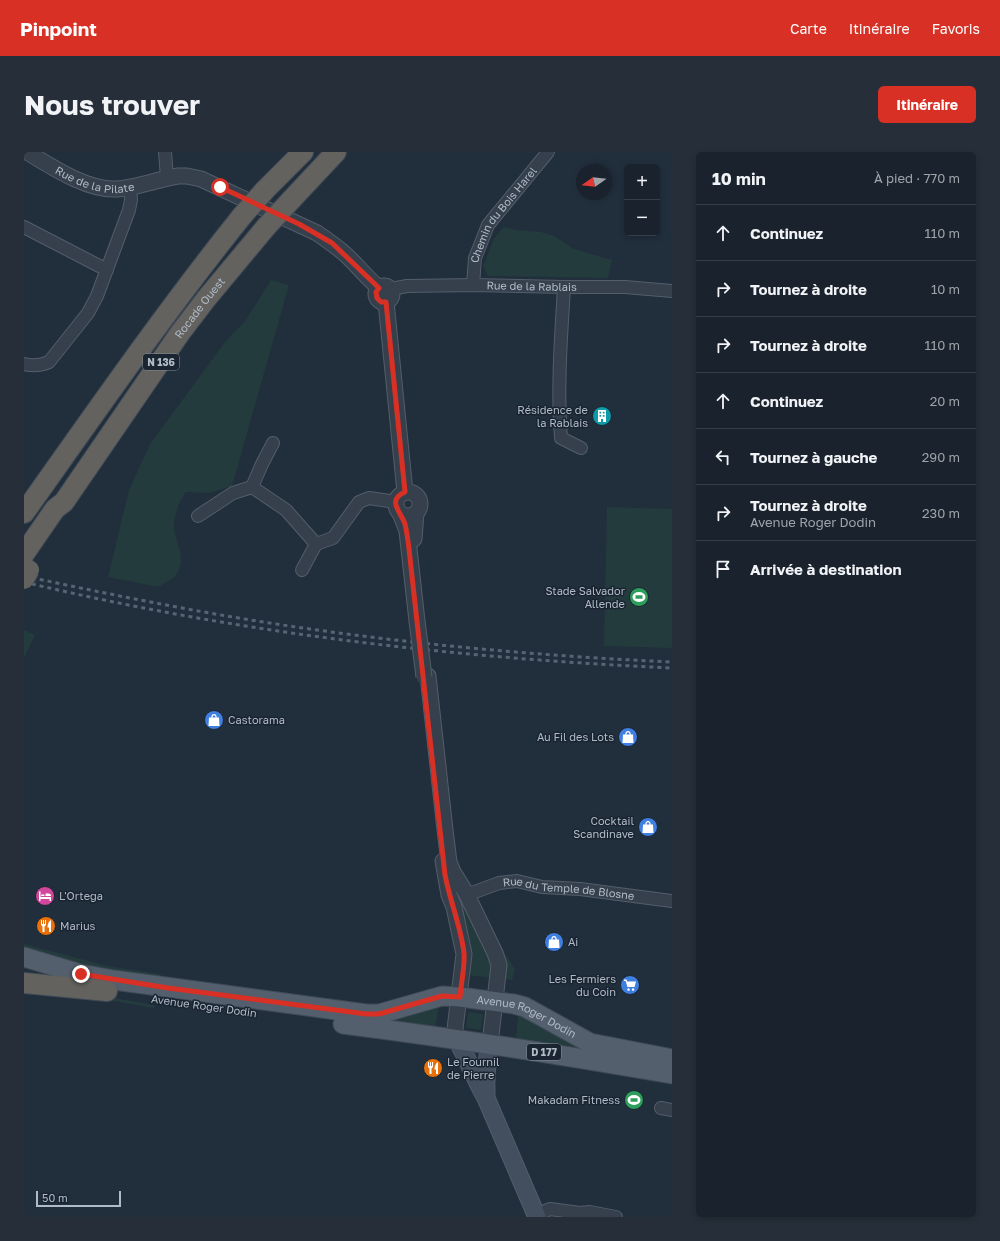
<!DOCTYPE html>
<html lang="fr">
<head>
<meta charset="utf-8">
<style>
	:root { --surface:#19222d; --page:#262f39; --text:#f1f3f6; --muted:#9fa4aa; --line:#373f49; --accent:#d93025 }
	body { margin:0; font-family:"Golos Text",sans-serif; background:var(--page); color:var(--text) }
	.controls { position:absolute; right:12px; top:12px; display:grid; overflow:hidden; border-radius:6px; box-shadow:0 2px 6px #0003 }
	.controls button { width:36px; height:36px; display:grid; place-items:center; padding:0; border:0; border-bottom:1px solid var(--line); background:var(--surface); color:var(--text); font:20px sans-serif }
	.compass { position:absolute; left:552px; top:12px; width:36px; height:36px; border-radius:50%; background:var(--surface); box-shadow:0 2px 6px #0003; rotate:256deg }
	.scale { position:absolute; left:12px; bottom:10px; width:85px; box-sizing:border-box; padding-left:4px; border:2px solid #b0bbc8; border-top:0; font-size:11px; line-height:14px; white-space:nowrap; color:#b0bbc8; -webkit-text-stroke:3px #1a2531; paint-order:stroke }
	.stop { position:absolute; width:12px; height:12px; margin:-9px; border:3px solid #d93025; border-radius:50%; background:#fff }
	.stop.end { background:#d93025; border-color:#fff; box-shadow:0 1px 4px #0008 }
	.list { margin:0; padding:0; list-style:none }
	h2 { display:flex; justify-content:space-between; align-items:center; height:52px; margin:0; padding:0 16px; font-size:17px }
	h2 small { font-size:13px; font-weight:400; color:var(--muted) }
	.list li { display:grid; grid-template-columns:26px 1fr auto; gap:12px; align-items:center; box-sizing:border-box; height:56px; padding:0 16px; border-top:1px solid var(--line) }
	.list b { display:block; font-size:15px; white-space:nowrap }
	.list p { margin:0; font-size:13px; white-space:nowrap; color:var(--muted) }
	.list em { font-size:13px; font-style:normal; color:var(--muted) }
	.icon { flex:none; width:22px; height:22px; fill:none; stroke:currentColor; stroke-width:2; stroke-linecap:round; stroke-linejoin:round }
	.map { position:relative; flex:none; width:648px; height:1065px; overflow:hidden; border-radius:6px }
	header { display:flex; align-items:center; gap:24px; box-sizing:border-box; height:56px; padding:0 20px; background:var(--accent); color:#fff }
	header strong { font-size:19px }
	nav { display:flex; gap:22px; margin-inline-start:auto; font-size:14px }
	.intro { display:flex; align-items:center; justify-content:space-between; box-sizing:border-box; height:96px; padding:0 24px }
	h1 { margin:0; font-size:28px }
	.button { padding:10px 18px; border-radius:6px; background:var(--accent); color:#fff; font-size:14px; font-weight:700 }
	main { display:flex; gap:24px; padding:0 24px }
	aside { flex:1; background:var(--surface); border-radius:6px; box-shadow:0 2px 6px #0003 }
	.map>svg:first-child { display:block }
	.green { fill:#233b3d }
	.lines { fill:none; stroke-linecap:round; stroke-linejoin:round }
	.minor-casing { stroke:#535e6a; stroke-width:14 }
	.tertiary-casing { stroke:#535e6a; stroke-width:17 }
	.secondary-casing { stroke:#535e6a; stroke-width:19 }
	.primary-casing { stroke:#3e4955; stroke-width:21 }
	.trunk-casing { stroke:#404b57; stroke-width:22 }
	.minor { stroke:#35404c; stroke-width:12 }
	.tertiary { stroke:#35404c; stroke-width:15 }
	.secondary { stroke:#434f5f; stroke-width:17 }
	.primary { stroke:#535f6c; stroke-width:19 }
	.trunk { stroke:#63625f; stroke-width:20 }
	.rail { stroke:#576474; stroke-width:3; stroke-dasharray:4 4; stroke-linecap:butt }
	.tertiary-bridge-casing { stroke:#535e6a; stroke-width:17; stroke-linecap:butt }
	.trunk-bridge-casing { stroke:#404b57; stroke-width:22; stroke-linecap:butt }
	.tertiary-bridge { stroke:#35404c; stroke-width:15 }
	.trunk-bridge { stroke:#63625f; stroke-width:20 }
	.route { stroke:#d93025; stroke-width:5 }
	.labels { text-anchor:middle; stroke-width:3; stroke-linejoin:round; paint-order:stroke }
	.shield { fill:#1a2531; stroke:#838e9b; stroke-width:1 }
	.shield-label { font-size:10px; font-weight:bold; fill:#b0bbc8 }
	.street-label { font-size:11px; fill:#b0bbc8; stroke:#1a2531 }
	.poi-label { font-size:11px; fill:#b0bbc8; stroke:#1a2531; text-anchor:end }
</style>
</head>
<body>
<header>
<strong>Pinpoint</strong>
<nav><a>Carte</a><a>Itinéraire</a><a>Favoris</a></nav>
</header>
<div class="intro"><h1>Nous trouver</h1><a class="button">Itinéraire</a></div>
<main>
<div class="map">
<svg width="648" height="1065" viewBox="0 0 648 1065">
	<rect width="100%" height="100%" fill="#212e3c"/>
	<g class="green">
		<polygon points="479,75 492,78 517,80 530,84 550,97 588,108 584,126 464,124 459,114 470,87"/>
		<path d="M 247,128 L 265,133 L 208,334 L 186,341 L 162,340 C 155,350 150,362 150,375 C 151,389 162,405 154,420 C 150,427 141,431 134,435 L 84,425 L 105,338 L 126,292 L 201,190 L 221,169 Z"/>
		<polygon points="583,355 648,357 648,496 580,494"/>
		<polygon points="0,478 11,483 0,506"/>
		<polygon points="440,748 468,803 468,826 444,823 433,751"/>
		<polygon points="461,767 491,818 488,828 480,827"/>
		<polygon points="0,792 84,814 136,822 136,830 94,823 0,799"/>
		<polygon points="162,827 348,852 347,855 162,833"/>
		<polygon points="73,843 130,853 130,856 71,846"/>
		<polygon points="415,851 411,879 341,868"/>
		<polygon points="444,860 459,862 457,878 442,876"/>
		<polygon points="494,863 497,863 565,899 537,893 492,887"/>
	</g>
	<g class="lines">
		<defs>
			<g id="minor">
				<polyline points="141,0 143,26"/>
				<polyline points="0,75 83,118"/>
				<path id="s1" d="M 449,133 L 451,106 L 464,73 L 524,0"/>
				<path d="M 540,135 C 537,186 533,236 537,286 L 557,296"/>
				<path id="s2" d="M 367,137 L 383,134 L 449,133 L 540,135 L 601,135 L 648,139"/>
				<path d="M 0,212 C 9,214 16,214 25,210 L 64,161 L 73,144 L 105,58 L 107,48 L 106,35"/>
				<polyline points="228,335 238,312 249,291"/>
				<polyline points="174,364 209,341 228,335 262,358 292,392 309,386 335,350 345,346 372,350"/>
				<polyline points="278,418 292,392"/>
				<path id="s3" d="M 442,741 L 448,741 L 475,731 L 493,729 L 518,735 L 556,737 L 648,749"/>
				<polyline points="637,956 648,958"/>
				<polyline points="512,1063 526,1057 556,1061 566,1060 592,1065"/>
			</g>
			<g id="tertiary">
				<path id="s4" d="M 3,0 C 28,15 64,39 93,37 C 111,36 135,27 154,24 L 163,24 L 177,27 L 293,81 C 303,88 312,94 321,102 C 333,113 343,126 355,136"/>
				<circle cx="360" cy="142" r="8"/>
				<polyline points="362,150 381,340"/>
				<circle cx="384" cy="352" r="12"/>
				<polyline points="376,361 383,379 393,469"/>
				<polyline points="390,387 392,361"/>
				<polyline points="404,524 421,678 425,710 429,720 442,741 471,801 475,813 466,892"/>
				<polyline points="419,709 425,743 430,755 440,802 431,877 433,888"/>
			</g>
			<g id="secondary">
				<path d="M 433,888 C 444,907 451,927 462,946 L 513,1065"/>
				<path d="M 462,942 C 461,924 463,909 466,892"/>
			</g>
			<g id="primary">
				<path id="s5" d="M 0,805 L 57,822 L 90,828 L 342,862 L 355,862 L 418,844 L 436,845 L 490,852 L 501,855 L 566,891 L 648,907"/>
				<path d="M 319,872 C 429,886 539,903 648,922"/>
			</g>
			<g id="trunk">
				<polyline points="241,38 279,0"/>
				<polyline points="268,47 312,0"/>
				<path d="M 0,361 C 71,261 141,160 218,64"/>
				<path id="s6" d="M 0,402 L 31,357 L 40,350 L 156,181 L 182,147 L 242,75"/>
				<polyline points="0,831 83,839"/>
			</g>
		</defs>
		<use href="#minor" class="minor-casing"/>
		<use href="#tertiary" class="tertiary-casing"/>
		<use href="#secondary" class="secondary-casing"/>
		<use href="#primary" class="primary-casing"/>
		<use href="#trunk" class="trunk-casing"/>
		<use href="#minor" class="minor"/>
		<use href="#tertiary" class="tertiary"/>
		<use href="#secondary" class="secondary"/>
		<use href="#primary" class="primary"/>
		<use href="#trunk" class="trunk"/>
		<g class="rail">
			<path d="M 0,424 C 84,442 167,459 252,472 C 383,492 516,504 648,510"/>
			<path d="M 0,430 C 212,481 430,506 648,516"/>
		</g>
		<defs>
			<polyline id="tertiary-bridge" points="393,469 400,525"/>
			<g id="trunk-bridge">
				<polyline points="218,64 241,38"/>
				<polyline points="242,75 268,47"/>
				<polyline points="0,427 5,418"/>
			</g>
		</defs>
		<use href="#tertiary-bridge" class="tertiary-bridge-casing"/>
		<use href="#trunk-bridge" class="trunk-bridge-casing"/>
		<use href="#tertiary-bridge" class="tertiary-bridge"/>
		<use href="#trunk-bridge" class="trunk-bridge"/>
	</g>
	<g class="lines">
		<path class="route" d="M 57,822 L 144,836 L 342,862 L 355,862 L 418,844 L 436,845 C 437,831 441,815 440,801 C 437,775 426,749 421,723 L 385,397 C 384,389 383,380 381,372 C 377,360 362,348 381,340 L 362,150 L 357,150 L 353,146 L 352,140 L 355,136 L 308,91 L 275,72 L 196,35"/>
	</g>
	<defs>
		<symbol id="building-disc" viewBox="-11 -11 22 22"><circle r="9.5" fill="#0f9aa8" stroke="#1a2531"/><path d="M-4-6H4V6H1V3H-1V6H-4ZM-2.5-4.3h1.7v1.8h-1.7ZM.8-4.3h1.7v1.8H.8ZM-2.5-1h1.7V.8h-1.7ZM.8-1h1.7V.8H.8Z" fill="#fff"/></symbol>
		<symbol id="stadium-disc" viewBox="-11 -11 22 22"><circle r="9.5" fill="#2e9e5b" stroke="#1a2531"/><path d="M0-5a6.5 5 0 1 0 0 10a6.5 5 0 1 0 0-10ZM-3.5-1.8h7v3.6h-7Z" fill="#fff"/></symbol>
		<symbol id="shop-disc" viewBox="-11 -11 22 22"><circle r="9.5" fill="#3f7fe0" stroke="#1a2531"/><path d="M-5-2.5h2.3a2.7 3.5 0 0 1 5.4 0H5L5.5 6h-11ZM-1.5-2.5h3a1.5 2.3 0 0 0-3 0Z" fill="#fff"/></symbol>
		<symbol id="hotel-disc" viewBox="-11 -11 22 22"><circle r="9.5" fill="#d1479c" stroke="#1a2531"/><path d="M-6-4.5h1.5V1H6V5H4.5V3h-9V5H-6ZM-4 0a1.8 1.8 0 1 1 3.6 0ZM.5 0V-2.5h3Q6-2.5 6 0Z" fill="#fff"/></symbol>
		<symbol id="restaurant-disc" viewBox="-11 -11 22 22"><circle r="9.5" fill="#e8710a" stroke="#1a2531"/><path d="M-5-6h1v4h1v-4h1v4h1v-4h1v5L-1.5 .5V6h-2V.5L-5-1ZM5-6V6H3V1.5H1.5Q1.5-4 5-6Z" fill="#fff"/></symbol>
		<symbol id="supermarket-disc" viewBox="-11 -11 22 22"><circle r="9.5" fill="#3f7fe0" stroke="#1a2531"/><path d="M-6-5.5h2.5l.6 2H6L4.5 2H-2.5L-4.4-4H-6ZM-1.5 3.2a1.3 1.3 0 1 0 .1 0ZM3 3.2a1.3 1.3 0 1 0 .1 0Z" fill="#fff"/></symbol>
	</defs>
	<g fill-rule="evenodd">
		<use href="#building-disc" x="567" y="253" width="22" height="22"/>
		<use href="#stadium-disc" x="604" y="434" width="22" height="22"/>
		<use href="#shop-disc" x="179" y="557" width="22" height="22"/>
		<use href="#shop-disc" x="593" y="574" width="22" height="22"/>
		<use href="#shop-disc" x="613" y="664" width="22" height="22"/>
		<use href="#hotel-disc" x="10" y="733" width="22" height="22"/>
		<use href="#restaurant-disc" x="11" y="763" width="22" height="22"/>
		<use href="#shop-disc" x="519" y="779" width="22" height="22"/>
		<use href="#supermarket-disc" x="595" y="822" width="22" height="22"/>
		<use href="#restaurant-disc" x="398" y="905" width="22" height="22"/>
		<use href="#stadium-disc" x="599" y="937" width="22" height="22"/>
	</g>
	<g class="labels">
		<g class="shield">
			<rect x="119" y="202" width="36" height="16" rx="3"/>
			<rect x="503" y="892" width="34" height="16" rx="3"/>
		</g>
		<g class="shield-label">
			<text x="137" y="214">N 136</text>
			<text x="520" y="904">D 177</text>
		</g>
		<g class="street-label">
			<text dy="4" stroke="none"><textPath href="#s4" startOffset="75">Rue de la Pilate</textPath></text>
			<text dy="4" stroke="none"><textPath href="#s1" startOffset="79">Chemin du Bois Harel</textPath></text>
			<text dy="4" stroke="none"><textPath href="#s2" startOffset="141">Rue de la Rablais</textPath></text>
			<text dy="4" stroke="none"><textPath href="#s6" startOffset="303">Rocade Ouest</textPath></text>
			<text dy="4" stroke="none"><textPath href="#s3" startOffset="105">Rue du Temple de Blosne</textPath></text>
			<text transform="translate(180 854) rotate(8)" y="4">Avenue Roger Dodin</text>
			<text dy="4" stroke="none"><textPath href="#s5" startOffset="514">Avenue Roger Dodin</textPath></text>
		</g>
		<g class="poi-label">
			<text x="564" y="262">Résidence de<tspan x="564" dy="13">la Rablais</tspan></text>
			<text x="601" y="443">Stade Salvador<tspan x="601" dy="13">Allende</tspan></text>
			<text x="204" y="572" text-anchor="start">Castorama</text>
			<text x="590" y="589">Au Fil des Lots</text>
			<text x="610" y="673">Cocktail<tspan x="610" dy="13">Scandinave</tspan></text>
			<text x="35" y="748" text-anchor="start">L'Ortega</text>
			<text x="36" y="778" text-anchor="start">Marius</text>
			<text x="544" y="794" text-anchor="start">Ai</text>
			<text x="592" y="831">Les Fermiers<tspan x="592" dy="13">du Coin</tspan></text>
			<text x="423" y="914" text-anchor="start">Le Fournil<tspan x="423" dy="13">de Pierre</tspan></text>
			<text x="596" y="952">Makadam Fitness</text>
		</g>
	</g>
</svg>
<div class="controls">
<button>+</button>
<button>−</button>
</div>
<svg class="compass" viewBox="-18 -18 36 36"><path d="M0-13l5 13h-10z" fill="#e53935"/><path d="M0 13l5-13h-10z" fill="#9fa4aa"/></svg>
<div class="scale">50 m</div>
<div class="stop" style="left:196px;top:35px"></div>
<div class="stop end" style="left:57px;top:822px"></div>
</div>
<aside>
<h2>10 min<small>À pied · 770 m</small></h2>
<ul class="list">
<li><svg class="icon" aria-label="ahead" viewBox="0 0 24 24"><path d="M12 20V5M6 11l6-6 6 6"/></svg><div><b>Continuez</b></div><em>110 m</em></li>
<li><svg class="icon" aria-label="right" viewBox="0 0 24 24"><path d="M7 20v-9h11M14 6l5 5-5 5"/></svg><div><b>Tournez à droite</b></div><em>10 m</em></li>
<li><svg class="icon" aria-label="right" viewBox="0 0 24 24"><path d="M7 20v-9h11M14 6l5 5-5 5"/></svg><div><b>Tournez à droite</b></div><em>110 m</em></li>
<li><svg class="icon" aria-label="ahead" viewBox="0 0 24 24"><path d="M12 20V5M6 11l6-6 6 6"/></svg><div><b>Continuez</b></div><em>20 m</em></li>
<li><svg class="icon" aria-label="left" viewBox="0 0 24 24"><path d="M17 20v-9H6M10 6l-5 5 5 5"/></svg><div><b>Tournez à gauche</b></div><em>290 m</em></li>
<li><svg class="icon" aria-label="right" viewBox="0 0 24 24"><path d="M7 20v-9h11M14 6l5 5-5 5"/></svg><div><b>Tournez à droite</b><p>Avenue Roger Dodin</p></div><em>230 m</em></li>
<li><svg class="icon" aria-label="arrive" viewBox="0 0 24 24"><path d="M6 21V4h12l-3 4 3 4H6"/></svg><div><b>Arrivée à destination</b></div></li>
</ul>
</aside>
</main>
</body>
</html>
